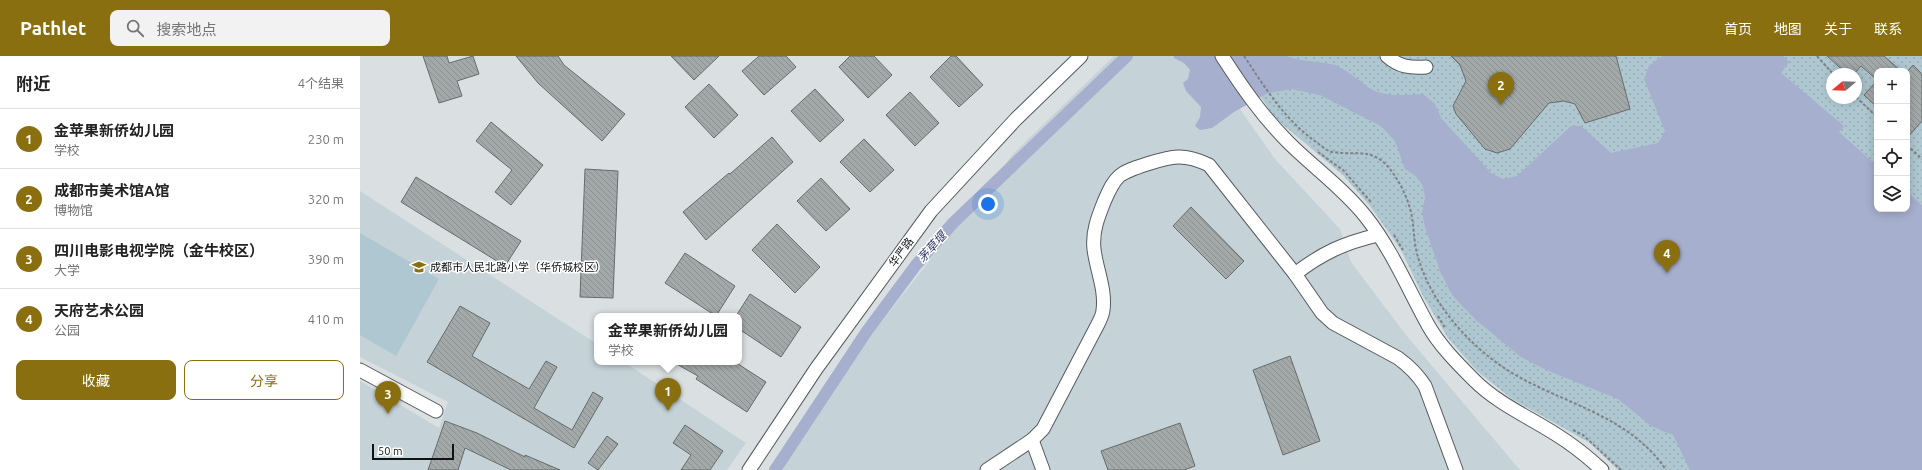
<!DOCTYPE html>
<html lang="zh">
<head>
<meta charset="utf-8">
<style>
	:root { --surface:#fff; --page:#f2f2f2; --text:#222; --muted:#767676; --line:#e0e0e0; --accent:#896f0f }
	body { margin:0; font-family:Ubuntu,"Noto Sans SC",sans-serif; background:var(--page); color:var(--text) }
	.controls { position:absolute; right:12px; top:12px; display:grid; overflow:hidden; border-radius:8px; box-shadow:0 2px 10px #0003 }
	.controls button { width:36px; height:36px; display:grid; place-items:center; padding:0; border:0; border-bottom:1px solid var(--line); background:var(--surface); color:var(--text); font:20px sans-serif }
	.compass { position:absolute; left:1466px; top:12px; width:36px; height:36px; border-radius:50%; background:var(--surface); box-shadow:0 2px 10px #0003; rotate:251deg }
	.scale { position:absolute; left:12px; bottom:10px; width:82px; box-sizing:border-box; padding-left:4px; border:2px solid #101213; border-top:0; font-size:11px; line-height:14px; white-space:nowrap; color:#101213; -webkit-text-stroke:3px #fff; paint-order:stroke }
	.you { position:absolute; left:628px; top:148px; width:14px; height:14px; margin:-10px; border:3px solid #fff; border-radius:50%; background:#1a73e8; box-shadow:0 0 0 6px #1a73e833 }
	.badge { display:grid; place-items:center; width:26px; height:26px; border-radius:50%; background:var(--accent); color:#fff; font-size:13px; font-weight:700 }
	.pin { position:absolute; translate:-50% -33px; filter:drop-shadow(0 1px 2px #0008) }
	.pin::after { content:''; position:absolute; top:21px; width:14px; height:12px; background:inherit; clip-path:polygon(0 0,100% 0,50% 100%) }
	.popup { position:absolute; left:234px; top:257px; width:148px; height:52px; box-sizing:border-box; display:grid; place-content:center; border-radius:8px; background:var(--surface); filter:drop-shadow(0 1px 3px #0005); font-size:13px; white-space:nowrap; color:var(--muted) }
	.popup b { font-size:15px; color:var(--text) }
	.popup::after { content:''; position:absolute; left:50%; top:100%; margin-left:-8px; border:8px solid transparent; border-top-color:var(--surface) }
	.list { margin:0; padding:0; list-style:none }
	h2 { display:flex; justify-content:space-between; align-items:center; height:52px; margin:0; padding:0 16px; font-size:17px }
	h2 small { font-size:13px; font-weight:400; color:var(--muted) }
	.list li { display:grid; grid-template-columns:26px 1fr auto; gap:12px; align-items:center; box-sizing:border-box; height:60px; padding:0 16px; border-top:1px solid var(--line) }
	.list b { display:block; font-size:15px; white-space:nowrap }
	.list p { margin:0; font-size:13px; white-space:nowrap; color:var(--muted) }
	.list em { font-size:13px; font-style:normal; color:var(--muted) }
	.actions { display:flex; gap:8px; padding:12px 16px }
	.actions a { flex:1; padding:9px 0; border:1px solid var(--accent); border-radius:8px; text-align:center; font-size:14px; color:var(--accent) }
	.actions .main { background:var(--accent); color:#fff }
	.icon { flex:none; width:22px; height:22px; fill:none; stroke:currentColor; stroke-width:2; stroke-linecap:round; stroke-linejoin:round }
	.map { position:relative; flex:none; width:1562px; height:414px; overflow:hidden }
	header { display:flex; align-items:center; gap:24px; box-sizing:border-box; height:56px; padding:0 20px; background:var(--accent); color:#fff }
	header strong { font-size:19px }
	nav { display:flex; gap:22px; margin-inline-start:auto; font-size:14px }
	.search { width:280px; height:36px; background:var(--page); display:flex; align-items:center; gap:10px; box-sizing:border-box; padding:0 14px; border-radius:8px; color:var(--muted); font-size:15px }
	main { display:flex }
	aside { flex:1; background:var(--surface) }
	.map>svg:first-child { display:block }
	.built { fill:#c5d3d8 }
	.park { fill:url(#park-dots); fill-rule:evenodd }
	.pitch { fill:#aec7d0 }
	.water { fill:#a6afcd }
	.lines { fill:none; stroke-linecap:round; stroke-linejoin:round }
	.canal { stroke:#a6afcd; stroke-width:12 }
	.building { fill:url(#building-back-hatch); stroke:#666c6b }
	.minor-casing { stroke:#555a5c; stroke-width:15 }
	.path { stroke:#7f8385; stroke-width:2; stroke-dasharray:3 2; stroke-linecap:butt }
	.minor { stroke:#fff; stroke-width:13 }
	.labels { text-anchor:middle; stroke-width:3; stroke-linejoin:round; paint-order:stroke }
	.street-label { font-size:11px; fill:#101213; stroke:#fff }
	.poi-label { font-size:11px; fill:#101213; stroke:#fff; text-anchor:start }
	.water-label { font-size:12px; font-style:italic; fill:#323b65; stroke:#fff }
</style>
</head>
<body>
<header>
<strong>Pathlet</strong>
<div class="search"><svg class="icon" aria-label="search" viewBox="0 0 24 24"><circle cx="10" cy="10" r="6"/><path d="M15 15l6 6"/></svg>搜索地点</div>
<nav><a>首页</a><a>地图</a><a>关于</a><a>联系</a></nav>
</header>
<main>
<aside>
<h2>附近<small>4个结果</small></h2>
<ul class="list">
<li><span class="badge">1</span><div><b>金苹果新侨幼儿园</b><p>学校</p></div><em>230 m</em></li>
<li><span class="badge">2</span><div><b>成都市美术馆A馆</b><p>博物馆</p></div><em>320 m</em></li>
<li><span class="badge">3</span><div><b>四川电影电视学院（金牛校区）</b><p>大学</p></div><em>390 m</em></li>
<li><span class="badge">4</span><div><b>天府艺术公园</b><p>公园</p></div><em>410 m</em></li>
</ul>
<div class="actions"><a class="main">收藏</a><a>分享</a></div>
</aside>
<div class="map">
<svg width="1562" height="414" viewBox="0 0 1562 414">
	<defs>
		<pattern id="park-dots" width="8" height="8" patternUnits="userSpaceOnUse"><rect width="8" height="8" fill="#aec7d0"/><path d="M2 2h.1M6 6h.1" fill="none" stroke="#95aab2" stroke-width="1.8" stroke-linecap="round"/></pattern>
		<pattern id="building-back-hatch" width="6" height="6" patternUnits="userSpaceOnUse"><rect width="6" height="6" fill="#a3a9a9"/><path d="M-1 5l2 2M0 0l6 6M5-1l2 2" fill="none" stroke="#8b9091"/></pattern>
	</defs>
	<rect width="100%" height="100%" fill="#dae0e2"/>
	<g class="built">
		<polygon points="754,0 850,0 877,49 915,103 980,173 991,206 1046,279 1160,414 422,414 515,274 654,97"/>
		<polygon points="0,135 237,288 237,306 264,306 386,387 367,414 0,414 0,325 79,372 88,346 0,301"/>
	</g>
	<path class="park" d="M 873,0 L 1562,0 L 1562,414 L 1258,414 L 1230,387 L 1152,343 L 1117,315 L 1088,282 L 1063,240 L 1041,194 L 1010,150 L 983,119 L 915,62 ZM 1517,15 L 1547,15 L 1547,153 L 1517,153 ZM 1472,18 L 1496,18 L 1496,42 L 1472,42 Z"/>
	<polygon class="pitch" points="0,177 79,223 36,300 0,279"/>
	<path class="water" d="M 814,0 L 926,0 C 943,6 959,5 975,9 C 988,14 999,25 1011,33 C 1023,41 1049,39 1063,38 L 1075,48 L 1081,62 L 1131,117 L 1143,123 L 1157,120 L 1211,70 L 1221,70 L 1251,97 L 1298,87 L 1305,75 L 1284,23 L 1289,10 L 1302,0 L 1423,0 L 1429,6 L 1421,17 L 1484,70 L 1479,76 L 1517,110 L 1517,153 L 1547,153 L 1547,136 L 1562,149 L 1562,414 L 1330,414 L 1313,379 L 1291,370 L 1258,343 L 1184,313 L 1161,301 L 1116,264 L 1093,240 L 1080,215 L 1065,171 L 1062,156 L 1065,142 L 1063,130 L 1056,120 L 1045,113 L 1035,85 L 1021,70 L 960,39 L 932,33 L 908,37 L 874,56 L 852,72 L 840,74 L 835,70 L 840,61 L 841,51 L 826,35 L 823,27 L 828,23 L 830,14 L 824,7 L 814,2 Z"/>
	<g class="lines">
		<polyline class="canal" points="415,414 507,275 556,209 593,167 767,0"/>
	</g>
	<g class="building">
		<polygon points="63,0 87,0 89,7 113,0 119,18 97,25 102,40 79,47"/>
		<polygon points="156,0 198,0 204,9 265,58 242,85 178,27"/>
		<polygon points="311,0 359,0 334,24"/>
		<polygon points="399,0 426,0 436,11 404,39 382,15"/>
		<polygon points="490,0 514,0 532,19 508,42 479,11"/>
		<polygon points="591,0 596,0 623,29 599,51 570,21"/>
		<polygon points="1091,0 1256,0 1270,53 1225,67 1215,48 1204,45 1189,47 1150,93 1137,97 1125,93 1096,58 1093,50 1106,25 1100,9"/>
		<polygon points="1467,0 1524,0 1541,15 1517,15 1517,24 1501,10 1494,18 1487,18"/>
		<polygon points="1553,9 1562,18 1562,65 1547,82 1547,16"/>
		<polygon points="1517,25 1517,51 1504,39"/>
		<polygon points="349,28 378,59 354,82 325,51"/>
		<polygon points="455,33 484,64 460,86 431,55"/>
		<polygon points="550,36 579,67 555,90 526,59"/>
		<polygon points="131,66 183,109 151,149 135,136 152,114 116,85"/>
		<polygon points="412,81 433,106 346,184 323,156 369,117 370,118"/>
		<polygon points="504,83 534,114 510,136 480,106"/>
		<polygon points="225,113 258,115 253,242 220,241"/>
		<polygon points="56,121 161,185 145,210 41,146"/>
		<polygon points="461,122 490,153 466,175 437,145"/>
		<polygon points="831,151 884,205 866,223 813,170"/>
		<polygon points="417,168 460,211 435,237 392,194"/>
		<polygon points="325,197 375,230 356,260 305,227"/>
		<polygon points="390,238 441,271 421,301 379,273 379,260 376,260"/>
		<polygon points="100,250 130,267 112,300 169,333 186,305 197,311 174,352 212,374 233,336 243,342 214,392 67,306"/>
		<polygon points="930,300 960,385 923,399 893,314"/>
		<polygon points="313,306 375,306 406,326 387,356 336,323 338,320"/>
		<polygon points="85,365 117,377 165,401 165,399 200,414 151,414 105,392 98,414 68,414"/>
		<polygon points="820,367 835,410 824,414 748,414 741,395"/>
		<polygon points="325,369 363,395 350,414 321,414 331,399 313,387"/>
		<polygon points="247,380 258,388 238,414 228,407"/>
	</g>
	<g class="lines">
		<defs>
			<g id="minor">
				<path d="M 862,0 C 882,31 902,60 928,86 C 953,111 984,133 1006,161 C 1032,194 1048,233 1068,269 C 1079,289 1098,308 1114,324 C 1138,348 1169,361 1197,379 C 1213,389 1228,401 1242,414"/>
				<path d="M 1027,0 C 1039,11 1050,12 1066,11"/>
				<path d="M 935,218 C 962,197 984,187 1018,179"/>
				<polyline points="0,314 76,355"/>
				<polyline points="672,384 683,414"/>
				<polyline points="389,414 456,313 571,155 656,63 721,0"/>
				<path d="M 627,414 L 672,384 L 683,373 L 738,268 C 740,264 743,258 743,254 C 746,234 736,212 734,193 C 732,176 738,161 744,146 C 756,118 759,117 787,108 C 812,100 824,97 849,109 L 935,218 L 962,257 L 973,267 L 1038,302 C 1049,310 1058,319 1065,330 L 1096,414"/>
			</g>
		</defs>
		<use href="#minor" class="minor-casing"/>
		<g class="path">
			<path d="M 884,0 C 906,33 924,63 956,86 C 960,89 965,93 969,95 C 973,97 978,96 982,97 C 1003,98 1014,94 1030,113 C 1040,126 1049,144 1052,161 C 1054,174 1054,188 1058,201 C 1069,240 1097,275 1128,300 C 1183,346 1264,351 1306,414"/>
			<polyline points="1457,0 1473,18"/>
			<polyline points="1496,41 1517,61"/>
			<polyline points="1547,89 1562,103"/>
			<polyline points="958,96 983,114 1011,146"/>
			<polyline points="1034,179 1043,194"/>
			<polyline points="1078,260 1085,272"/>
			<polyline points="1213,374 1223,379 1261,414"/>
		</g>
		<use href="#minor" class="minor"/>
	</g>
	<defs>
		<symbol id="school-bare" viewBox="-9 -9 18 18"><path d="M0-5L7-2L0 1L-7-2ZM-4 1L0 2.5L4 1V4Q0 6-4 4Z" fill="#896f0f" stroke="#fff" stroke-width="2.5" paint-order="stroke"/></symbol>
	</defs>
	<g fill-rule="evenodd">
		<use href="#school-bare" x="49" y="201" width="20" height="20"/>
	</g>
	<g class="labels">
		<g class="street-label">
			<text transform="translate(541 196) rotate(-54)" y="4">华严路</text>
		</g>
		<g class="poi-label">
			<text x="70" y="215">成都市人民北路小学（华侨城校区）</text>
		</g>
		<g class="water-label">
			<text transform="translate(572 191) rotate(-48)" y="4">茅草堰</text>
		</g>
	</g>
</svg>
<div class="controls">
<button>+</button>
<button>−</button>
<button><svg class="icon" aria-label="locate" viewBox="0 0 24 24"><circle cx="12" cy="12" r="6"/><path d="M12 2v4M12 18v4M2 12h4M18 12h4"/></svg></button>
<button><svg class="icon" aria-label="layers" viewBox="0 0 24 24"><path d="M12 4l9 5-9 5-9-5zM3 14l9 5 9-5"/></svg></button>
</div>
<svg class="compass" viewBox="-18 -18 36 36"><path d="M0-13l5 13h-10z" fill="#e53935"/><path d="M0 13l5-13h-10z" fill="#767676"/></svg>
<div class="scale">50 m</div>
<div class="you"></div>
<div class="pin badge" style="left:308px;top:355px">1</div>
<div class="popup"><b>金苹果新侨幼儿园</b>学校</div>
<div class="pin badge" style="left:1141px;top:49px">2</div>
<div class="pin badge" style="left:28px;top:358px">3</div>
<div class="pin badge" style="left:1307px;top:217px">4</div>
</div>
</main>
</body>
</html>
